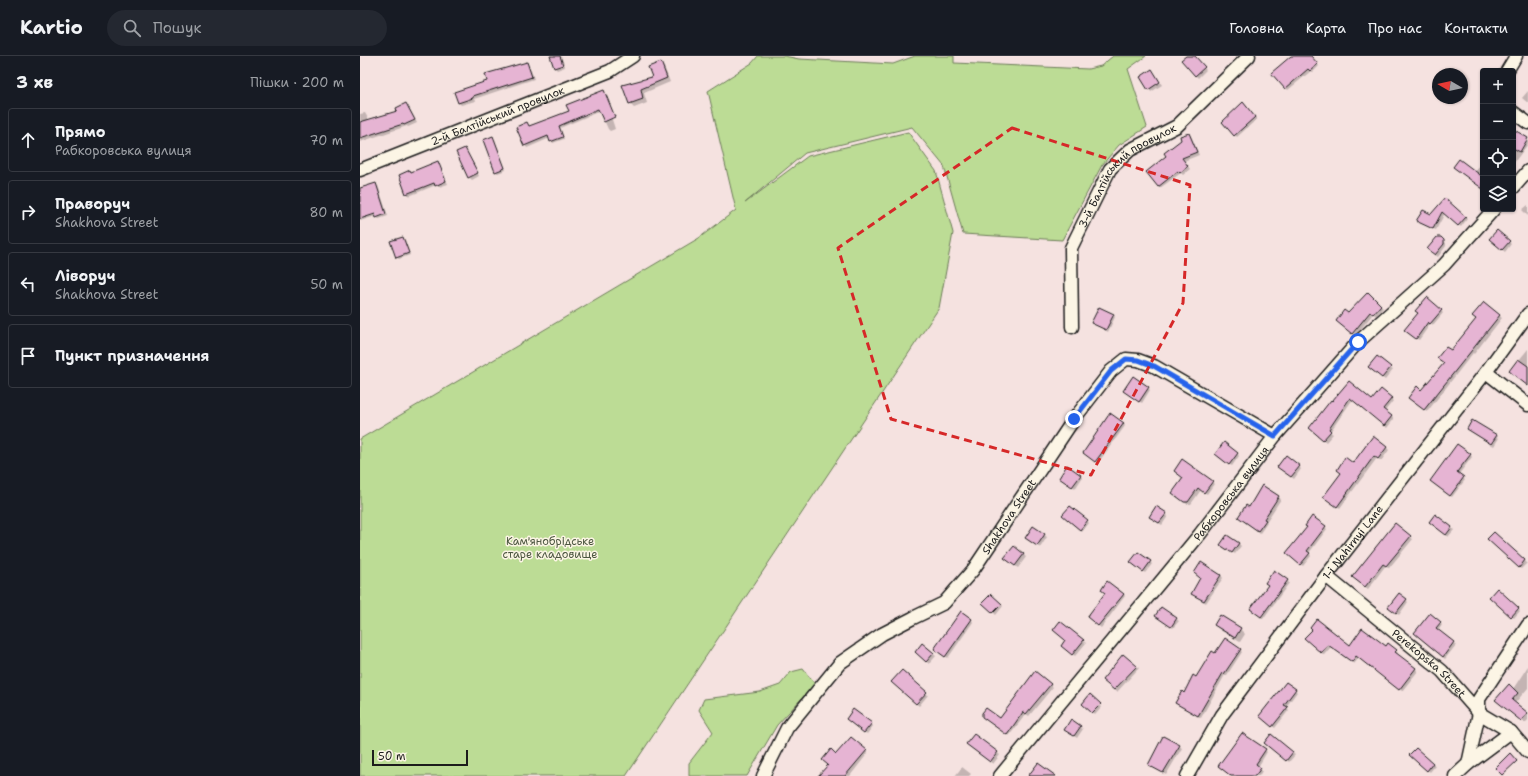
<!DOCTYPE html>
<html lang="uk">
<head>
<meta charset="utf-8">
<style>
	:root { --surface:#171b24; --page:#242831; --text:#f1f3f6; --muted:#9ea1a6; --line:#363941 }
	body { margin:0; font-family:"Shantell Sans",sans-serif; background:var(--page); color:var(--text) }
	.controls { position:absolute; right:12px; top:12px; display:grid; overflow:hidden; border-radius:4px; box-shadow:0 1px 3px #0004 }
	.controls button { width:36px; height:36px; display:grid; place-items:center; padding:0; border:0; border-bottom:1px solid var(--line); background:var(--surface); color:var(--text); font:20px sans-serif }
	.compass { position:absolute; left:1072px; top:12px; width:36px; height:36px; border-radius:50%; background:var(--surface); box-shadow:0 1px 3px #0004; rotate:279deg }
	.scale { position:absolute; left:12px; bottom:10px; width:96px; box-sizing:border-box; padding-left:4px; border:2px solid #1c1c1c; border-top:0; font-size:11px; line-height:14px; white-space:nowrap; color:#1c1c1c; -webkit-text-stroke:3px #fcf5e5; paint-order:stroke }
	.stop { position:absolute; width:12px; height:12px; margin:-9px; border:3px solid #2563eb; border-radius:50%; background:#fff }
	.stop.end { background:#2563eb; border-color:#fff; box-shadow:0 1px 4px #0008 }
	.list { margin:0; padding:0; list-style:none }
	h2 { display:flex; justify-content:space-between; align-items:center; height:52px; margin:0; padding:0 16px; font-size:17px }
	h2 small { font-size:13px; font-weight:400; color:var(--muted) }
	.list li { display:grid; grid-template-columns:26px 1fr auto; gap:12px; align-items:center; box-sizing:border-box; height:64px; margin:0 8px 8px; padding:0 8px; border:1px solid var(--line); border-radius:4px }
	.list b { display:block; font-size:15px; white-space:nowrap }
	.list p { margin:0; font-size:13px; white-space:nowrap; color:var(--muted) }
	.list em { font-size:13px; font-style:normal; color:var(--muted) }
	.icon { flex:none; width:22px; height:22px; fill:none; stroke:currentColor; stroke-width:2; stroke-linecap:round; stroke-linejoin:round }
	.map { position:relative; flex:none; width:1168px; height:720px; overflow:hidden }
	header { display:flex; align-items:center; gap:24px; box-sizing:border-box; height:56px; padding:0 20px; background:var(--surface); border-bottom:1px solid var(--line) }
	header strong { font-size:19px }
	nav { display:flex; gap:22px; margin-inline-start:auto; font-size:14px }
	.search { width:280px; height:36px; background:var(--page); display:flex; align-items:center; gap:10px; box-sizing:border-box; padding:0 14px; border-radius:22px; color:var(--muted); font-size:15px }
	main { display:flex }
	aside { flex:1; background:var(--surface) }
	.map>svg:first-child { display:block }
	.green { fill:#bcdc95; stroke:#6c7c58 }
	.shadow { fill:#0003 }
	.building { fill:#e6b4d3; stroke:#1c1c1c }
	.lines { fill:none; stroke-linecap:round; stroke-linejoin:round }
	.minor-casing { stroke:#1c1c1c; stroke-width:15 }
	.minor { stroke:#fcf5e5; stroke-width:12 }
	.route { stroke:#2563eb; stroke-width:5 }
	.marked { fill:none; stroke:#d62828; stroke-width:3; stroke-dasharray:8 5; stroke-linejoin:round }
	.labels { text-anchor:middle; stroke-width:3; stroke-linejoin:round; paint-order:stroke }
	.street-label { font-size:11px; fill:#1c1c1c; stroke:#fcf5e5 }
	.park-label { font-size:11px; fill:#4c5640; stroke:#fcf5e5 }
</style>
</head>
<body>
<header>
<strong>Kartio</strong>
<div class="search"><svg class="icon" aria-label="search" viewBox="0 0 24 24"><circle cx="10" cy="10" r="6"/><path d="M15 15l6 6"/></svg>Пошук</div>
<nav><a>Головна</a><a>Карта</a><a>Про нас</a><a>Контакти</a></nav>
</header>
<main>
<aside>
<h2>3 хв<small>Пішки · 200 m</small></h2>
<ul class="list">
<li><svg class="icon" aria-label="ahead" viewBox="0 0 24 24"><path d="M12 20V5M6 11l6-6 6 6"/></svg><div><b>Прямо</b><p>Рабкоровська вулиця</p></div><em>70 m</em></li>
<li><svg class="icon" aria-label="right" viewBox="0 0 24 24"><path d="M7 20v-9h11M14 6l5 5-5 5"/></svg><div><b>Праворуч</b><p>Shakhova Street</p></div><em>80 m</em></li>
<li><svg class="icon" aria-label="left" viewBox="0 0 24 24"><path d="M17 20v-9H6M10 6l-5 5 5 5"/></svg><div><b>Ліворуч</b><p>Shakhova Street</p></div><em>50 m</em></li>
<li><svg class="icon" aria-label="arrive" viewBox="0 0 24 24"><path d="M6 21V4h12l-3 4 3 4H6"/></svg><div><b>Пункт призначення</b></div></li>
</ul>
</aside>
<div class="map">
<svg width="1168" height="720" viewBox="0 0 1168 720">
	<rect width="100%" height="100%" fill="#f5e2e0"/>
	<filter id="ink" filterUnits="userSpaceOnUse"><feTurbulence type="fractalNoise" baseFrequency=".025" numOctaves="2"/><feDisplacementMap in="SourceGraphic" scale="8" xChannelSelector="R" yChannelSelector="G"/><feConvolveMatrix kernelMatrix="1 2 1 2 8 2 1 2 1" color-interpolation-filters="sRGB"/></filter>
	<g filter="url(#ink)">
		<g class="green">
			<polygon points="398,0 424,0 439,3 533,8 555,0 594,0 594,7 728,13 741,10 753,0 786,0 768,13 787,71 759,89 742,109 702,184 603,178 584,110 552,71 445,97 385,147 448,100 548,76 576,115 593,177 579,252 266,720 0,720 0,383 339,182 376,154 348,35 392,7"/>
			<polygon points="443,613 455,628 417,669 387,720 329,720 329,707 353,676 339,654 344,643 400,636 420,629 431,616"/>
		</g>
		<g class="shadow">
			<polygon points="191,0 201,0 205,11 197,14 195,12"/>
			<polygon points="828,0 834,0 846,14 838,22 823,5"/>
			<polygon points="933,0 949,0 959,10 953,16 951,15 928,34 926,32"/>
			<polygon points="167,7 169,9 174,23 114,43 115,45 101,49 99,47 96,36 129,26"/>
			<polygon points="300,7 304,11 310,26 284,37 287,47 274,52 270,48 263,29 294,22"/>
			<polygon points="794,17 802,29 791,36 781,21"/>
			<polygon points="1168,35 1168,47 1162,42"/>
			<polygon points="244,38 255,73 250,75 248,73 240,55 200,72 204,83 193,87 190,82 167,92 165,89 167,67 170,71 210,55"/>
			<polygon points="883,47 897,63 877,81 863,66"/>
			<polygon points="46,48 49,51 57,67 48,71 47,70 0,86 0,58 5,57 9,64 39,55"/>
			<polygon points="1153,74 1168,83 1168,88 1153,108"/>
			<polygon points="829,78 831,80 839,99 824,105 830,113 823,119 821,117 800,132 798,130 807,100"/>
			<polygon points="133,81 135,84 146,114 138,117 135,115"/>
			<polygon points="105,93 119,120 112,124 109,121"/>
			<polygon points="1123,104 1123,132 1115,116"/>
			<polygon points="78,106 88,128 79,131 76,129 49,140 47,137 51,117"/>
			<polygon points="16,128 18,130 28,160 19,163 16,160 0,165 0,134"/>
			<polygon points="1085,143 1107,163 1101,171 1085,157 1076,174 1060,167 1071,159"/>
			<polygon points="1168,149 1168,160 1162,154"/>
			<polygon points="1137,175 1151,188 1145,196 1130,183"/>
			<polygon points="43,182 45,184 50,199 39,203 37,201"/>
			<polygon points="1083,185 1086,187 1086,190 1078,201 1071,195"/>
			<polygon points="1008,238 1023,252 1016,260 1010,254 1008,255 1012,259 995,280 979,267"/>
			<polygon points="1067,242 1083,257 1073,269 1071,267 1059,284 1048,276"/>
			<polygon points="1124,247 1142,262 1114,298 1113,297 1067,356 1051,344 1062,336 1085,307 1091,296 1117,263"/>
			<polygon points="753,259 755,261 748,276 733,267"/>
			<polygon points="1168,293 1168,329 1150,315"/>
			<polygon points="1030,312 1033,314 1025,324 1011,313"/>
			<polygon points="989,326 1012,345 1021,335 1033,345 1025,355 1034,363 1027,372 993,343 970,376 973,378 966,386 950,372"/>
			<polygon points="788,332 790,334 782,347 764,335"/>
			<polygon points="763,368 765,370 738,407 726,399"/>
			<polygon points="1110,375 1136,380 1139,382 1134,390"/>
			<polygon points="1026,391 1029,394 1021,405 1017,402 980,452 967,443 993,408"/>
			<polygon points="877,397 879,400 872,410 858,401"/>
			<polygon points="1110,398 1112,401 1099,418 1105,424 1092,441 1073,427"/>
			<polygon points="939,411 941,413 934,423 921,413"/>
			<polygon points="720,419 722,422 715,433 702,424"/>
			<polygon points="852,426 854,428 847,438 841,434 831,448 827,448 815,439"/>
			<polygon points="903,431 921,443 906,466 907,467 900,477 881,463"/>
			<polygon points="806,458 808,460 802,469 792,463"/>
			<polygon points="1076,459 1094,474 1088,481 1073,468"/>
			<polygon points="705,462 727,465 729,467 722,476"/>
			<polygon points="1035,469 1053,483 1029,512 1026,509 1008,533 995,523"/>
			<polygon points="673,471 687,481 680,492 669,484"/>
			<polygon points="965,471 967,473 949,497 951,500 943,510 929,499 948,472"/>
			<polygon points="1134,477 1167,507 1161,513 1128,483"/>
			<polygon points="878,487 881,490 875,498 864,491"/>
			<polygon points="654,491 666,501 658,512 648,504"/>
			<polygon points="790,506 792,508 785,517 774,508"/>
			<polygon points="861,519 863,522 846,547 835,540"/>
			<polygon points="927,524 929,527 903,563 893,555"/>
			<polygon points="1137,533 1160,555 1154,562 1131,540"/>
			<polygon points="763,538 765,540 741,572 728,561"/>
			<polygon points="631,539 643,550 636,559 624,547"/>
			<polygon points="1046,544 1048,546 1039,559 1032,554"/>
			<polygon points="1070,559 1082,569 1078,575 1096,589 1085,603 1057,580"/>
			<polygon points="798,562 816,563 819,565 813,572"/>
			<polygon points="611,563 613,566 588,602 578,595"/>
			<polygon points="855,569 880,573 885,578 880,586 860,574"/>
			<polygon points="946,582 991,590 1026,591 1028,589 1038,597 1037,599 1058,615 1042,635 999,602 994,608 971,591 964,599"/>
			<polygon points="723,585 726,587 715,600 705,592"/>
			<polygon points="880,594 882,596 867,619 865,619 841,662 819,649 824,638 855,598"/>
			<polygon points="556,596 573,598 576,600 569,608"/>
			<polygon points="776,610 779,612 757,636 746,627"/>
			<polygon points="1168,610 1168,632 1155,647 1168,659 1168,664 1165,667 1140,647 1153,633"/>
			<polygon points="542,615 568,639 559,650 532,626"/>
			<polygon points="675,617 693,631 669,660 666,658 649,680 626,663 640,663"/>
			<polygon points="935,634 937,636 926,651 929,654 915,672 902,662"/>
			<polygon points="730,640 742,651 735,659 723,648"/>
			<polygon points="711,664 723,673 717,682 708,676"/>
			<polygon points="489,665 511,668 513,670 507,678"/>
			<polygon points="614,679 640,699 633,708 610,690"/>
			<polygon points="911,680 935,699 929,706 908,689"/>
			<polygon points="491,682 508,697 490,720 460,720"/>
			<polygon points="819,690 822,692 806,719 789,709"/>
			<polygon points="1056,693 1075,710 1070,716 1051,699"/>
			<polygon points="905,694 907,696 898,711 902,715 899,720 872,720"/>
			<polygon points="602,711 611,718 609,720 595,720"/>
		</g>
		<g class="building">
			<polygon points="190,0 200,0 203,9 194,12"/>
			<polygon points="826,0 835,0 845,11 835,20 821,4"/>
			<polygon points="931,0 951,0 958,8 950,15 948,13 925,33 911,17"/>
			<polygon points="167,6 172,21 113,40 113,42 98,47 94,36 127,25 125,18"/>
			<polygon points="301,6 307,22 281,33 283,43 269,48 262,29 292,21 288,11"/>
			<polygon points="792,13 800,26 788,34 780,21"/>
			<polygon points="244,34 255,61 244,66 238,53 199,70 203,81 190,86 188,80 164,90 156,71 167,66 169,70 209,55 206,49"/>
			<polygon points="883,46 895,61 874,80 862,66"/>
			<polygon points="46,47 55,64 44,69 43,68 0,82 0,66 37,55 36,52"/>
			<polygon points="1153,73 1168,82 1160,96 1153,92"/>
			<polygon points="829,77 837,96 822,102 828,110 820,117 818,115 798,131 786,116 806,100 804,97 821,84 820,80"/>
			<polygon points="133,80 145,112 135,116 123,84"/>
			<polygon points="105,92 118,117 108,122 96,96"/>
			<polygon points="1099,103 1123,121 1123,133 1093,111"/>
			<polygon points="78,105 86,125 75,130 74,127 46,138 39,119 50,114 51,116"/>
			<polygon points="16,127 26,158 16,162 15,158 0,163 0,132"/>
			<polygon points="1085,142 1106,161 1098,170 1082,156 1073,173 1056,165 1063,154 1071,158"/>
			<polygon points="1137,174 1150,185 1142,194 1129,183"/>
			<polygon points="43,181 49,197 36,202 30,185"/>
			<polygon points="1077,181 1081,181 1084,184 1084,188 1075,199 1067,193"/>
			<polygon points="1008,236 1021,249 1013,258 1010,256 992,278 976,265 984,254 988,257"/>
			<polygon points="1067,241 1082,254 1070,268 1068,266 1056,283 1044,274 1058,257 1055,255"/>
			<polygon points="1124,246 1140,259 1064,354 1048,342 1057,330 1061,334 1084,307 1077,302 1086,291 1091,294 1116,263 1112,260"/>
			<polygon points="739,251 754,258 746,274 731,267"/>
			<polygon points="1017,300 1031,311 1022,322 1008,311"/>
			<polygon points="1158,303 1168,310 1168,330 1149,315"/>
			<polygon points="773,320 789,331 779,346 763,335"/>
			<polygon points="989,325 1012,344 1021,333 1032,342 1023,353 1032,360 1024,370 990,342 969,373 971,375 963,384 949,372 971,344 972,345"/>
			<polygon points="750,357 764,367 735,406 723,397"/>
			<polygon points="1112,364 1137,379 1131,388 1107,373"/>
			<polygon points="1013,380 1027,391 1018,403 1014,400 977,451 963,441 981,417 977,414 985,401 993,407"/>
			<polygon points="864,386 878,397 869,409 855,398"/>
			<polygon points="1097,388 1111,398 1097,416 1104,421 1090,440 1070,425"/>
			<polygon points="926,399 940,410 931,421 917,411"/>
			<polygon points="822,403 853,425 844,437 838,432 828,446 824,446 812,437 823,422 814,415"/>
			<polygon points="707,409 721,419 712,431 699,422"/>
			<polygon points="902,429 919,440 904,463 906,464 898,475 878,461 886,449 889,451"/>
			<polygon points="710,450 728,464 720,474 702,459"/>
			<polygon points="796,450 807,457 799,467 789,461"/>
			<polygon points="1075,458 1092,471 1086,479 1069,466"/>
			<polygon points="952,460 966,470 947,495 950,497 940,509 926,497 947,471 945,470"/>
			<polygon points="1035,467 1051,480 1026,510 1023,508 1005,531 992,521"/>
			<polygon points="673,470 685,478 677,490 665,482"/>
			<polygon points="1134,476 1165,504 1159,512 1127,483"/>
			<polygon points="867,479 879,487 872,497 860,489"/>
			<polygon points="654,490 664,498 655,510 644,502"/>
			<polygon points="778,496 791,505 783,516 770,506"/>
			<polygon points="841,506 861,519 844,545 831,538 840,522 834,517"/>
			<polygon points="914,514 928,524 901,561 890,553 908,529 905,527"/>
			<polygon points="747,525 764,538 738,570 727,561 745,537 741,534"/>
			<polygon points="1137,532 1159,552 1151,561 1129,541"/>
			<polygon points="1039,537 1047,543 1036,557 1028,551"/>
			<polygon points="631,538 642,548 633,557 622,547"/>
			<polygon points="801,551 817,562 811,571 795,560"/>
			<polygon points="601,555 612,563 585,601 574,593"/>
			<polygon points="1070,557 1081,566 1076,572 1094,586 1083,601 1054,577"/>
			<polygon points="860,559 881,572 875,582 854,569"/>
			<polygon points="957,563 990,589 1002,572 1026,590 1028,587 1037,594 1035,596 1056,612 1039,634 996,600 992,606 968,589 961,597 944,582 952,574 950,572"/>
			<polygon points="700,565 724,584 712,599 701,590 705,584 693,574"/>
			<polygon points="865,582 881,593 864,618 863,617 838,660 815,647 822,635 824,637 833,619 836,621 852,595 855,597"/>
			<polygon points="562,587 574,597 566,606 555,596"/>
			<polygon points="763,598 777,610 754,634 742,624"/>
			<polygon points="542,614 567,636 556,648 531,626"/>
			<polygon points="675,615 691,628 666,658 663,656 647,679 622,661 622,657 626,652 640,662"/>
			<polygon points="926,626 936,633 924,649 928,651 912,671 899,660"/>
			<polygon points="1149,628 1158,637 1152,644 1168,657 1161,665 1135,644"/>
			<polygon points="730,638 741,648 732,657 722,648"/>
			<polygon points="493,653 512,667 504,677 486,663"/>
			<polygon points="711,663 721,670 714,680 704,674"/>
			<polygon points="882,677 906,693 896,708 901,712 895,720 871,720 858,710"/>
			<polygon points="614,678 638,696 630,706 606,688"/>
			<polygon points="911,678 933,696 926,705 904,687"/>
			<polygon points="803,680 820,689 803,717 788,709"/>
			<polygon points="491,681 507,694 485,720 458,720 468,709 462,704 471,693 476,698"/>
			<polygon points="1056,692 1073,707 1067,715 1049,699"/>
			<polygon points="1150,697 1157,705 1142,719 1135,712"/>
			<polygon points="678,707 696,720 668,720"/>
		</g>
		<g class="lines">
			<defs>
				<g id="minor">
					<polyline points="1147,15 1156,0"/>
					<polyline points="1153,56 1168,67"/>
					<path id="s1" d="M 0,114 L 250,15 L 273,0"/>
					<polyline points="1153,132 1168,115"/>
					<path id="s2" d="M 712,271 L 711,192 L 750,113 L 770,94 L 817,70 L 889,0"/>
					<polyline points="1126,316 1168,349"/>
					<path id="s3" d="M 966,520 L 1082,615 L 1119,657 L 1151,676 L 1168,696"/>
					<polyline points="1108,708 1151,676"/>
					<path id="s4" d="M 403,720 L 427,672 L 480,607 L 522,578 L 553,562 L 584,547 L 613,514 L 714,363 L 751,315 L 766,303 L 778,304 L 794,310 L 915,380"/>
					<path id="s5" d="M 640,720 L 840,478 L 915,380 L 998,286 L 1084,209 L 1134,153"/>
					<path id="s6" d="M 827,720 L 862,659 L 966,520 L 1126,316 L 1168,258"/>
					<polyline points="1095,720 1108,708 1119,657 1119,643 1168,569"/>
				</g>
			</defs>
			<use href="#minor" class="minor-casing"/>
			<use href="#minor" class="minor"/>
		</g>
	</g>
	<g class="lines" filter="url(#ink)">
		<polyline class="route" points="714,363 751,315 766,303 778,304 794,310 915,380 998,286"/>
	</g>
	<path class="marked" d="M 652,72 L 830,129 L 823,247 L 731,419 L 531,363 L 478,192 Z"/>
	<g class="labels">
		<g class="street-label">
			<text dy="4" stroke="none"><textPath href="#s1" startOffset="148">2-й Балтійський провулок</textPath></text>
			<text dy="4" stroke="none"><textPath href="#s2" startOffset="174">3-й Балтійський провулок</textPath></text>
			<text dy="4" stroke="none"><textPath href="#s5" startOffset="365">Рабкоровська вулиця</textPath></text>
			<text dy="4" stroke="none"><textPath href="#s4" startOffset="366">Shakhova Street</textPath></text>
			<text dy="4" stroke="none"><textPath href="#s6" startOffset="287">1-i Nahirnyi Lane</textPath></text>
			<text dy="4" stroke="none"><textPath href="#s3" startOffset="135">Perekopska Street</textPath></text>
		</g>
		<g class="park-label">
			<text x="190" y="489">Кам'янобрідське<tspan x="190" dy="13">старе кладовище</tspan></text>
		</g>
	</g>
</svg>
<div class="controls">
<button>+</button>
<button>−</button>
<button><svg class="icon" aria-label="locate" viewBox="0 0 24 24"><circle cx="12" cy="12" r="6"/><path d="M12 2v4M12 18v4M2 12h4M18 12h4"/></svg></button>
<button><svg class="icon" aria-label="layers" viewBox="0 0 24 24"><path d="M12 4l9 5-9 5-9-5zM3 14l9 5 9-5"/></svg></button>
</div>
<svg class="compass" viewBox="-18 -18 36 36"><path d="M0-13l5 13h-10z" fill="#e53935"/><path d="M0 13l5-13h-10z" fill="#9ea1a6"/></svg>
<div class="scale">50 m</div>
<div class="stop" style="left:998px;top:286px"></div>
<div class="stop end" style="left:714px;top:363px"></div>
</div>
</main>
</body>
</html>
